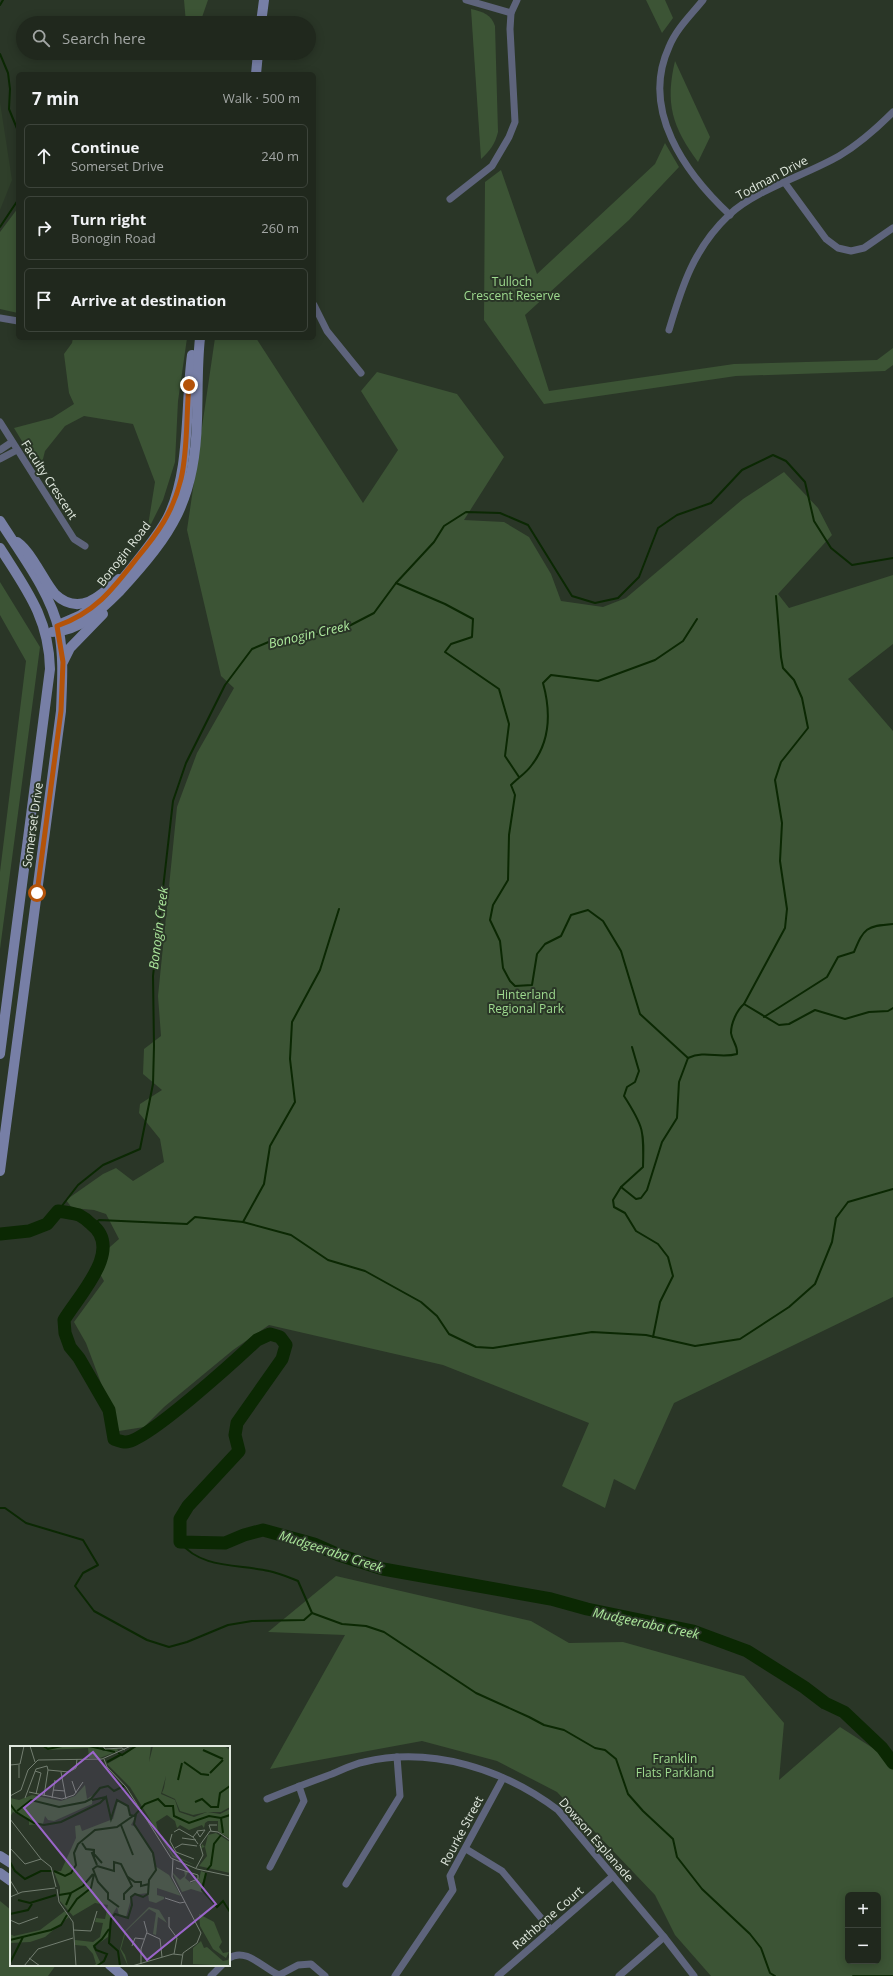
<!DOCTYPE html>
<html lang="en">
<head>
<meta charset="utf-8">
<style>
	:root { --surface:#20281d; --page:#2d342a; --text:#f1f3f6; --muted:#a2a6a4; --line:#3d443b }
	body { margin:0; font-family:"Open Sans",sans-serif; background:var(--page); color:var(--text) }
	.controls { position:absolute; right:12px; bottom:12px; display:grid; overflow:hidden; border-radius:6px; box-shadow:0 2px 10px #0003 }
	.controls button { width:36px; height:36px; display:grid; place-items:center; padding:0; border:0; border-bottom:1px solid var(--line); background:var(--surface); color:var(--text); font:20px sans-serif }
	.stop { position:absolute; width:12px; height:12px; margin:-9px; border:3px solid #b45309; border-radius:50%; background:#fff }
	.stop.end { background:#b45309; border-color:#fff; box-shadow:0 1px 4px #0008 }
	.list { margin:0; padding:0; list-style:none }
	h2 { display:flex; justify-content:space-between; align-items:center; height:52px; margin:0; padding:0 16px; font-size:17px }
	h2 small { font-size:13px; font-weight:400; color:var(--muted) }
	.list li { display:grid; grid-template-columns:26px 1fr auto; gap:12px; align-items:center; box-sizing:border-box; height:64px; margin:0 8px 8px; padding:0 8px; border:1px solid var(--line); border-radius:6px }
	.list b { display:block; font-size:15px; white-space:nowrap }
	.list p { margin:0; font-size:13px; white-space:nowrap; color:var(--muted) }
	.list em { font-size:13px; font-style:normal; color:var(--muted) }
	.icon { flex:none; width:22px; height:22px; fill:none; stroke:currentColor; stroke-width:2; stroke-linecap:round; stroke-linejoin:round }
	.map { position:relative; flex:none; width:893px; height:1976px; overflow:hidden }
	.search { position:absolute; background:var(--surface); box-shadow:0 2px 10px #0003; left:16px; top:16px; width:300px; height:44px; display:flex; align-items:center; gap:10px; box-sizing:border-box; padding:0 14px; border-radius:22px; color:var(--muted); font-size:15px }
	.panel { position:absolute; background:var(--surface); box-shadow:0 2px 10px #0003; left:16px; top:72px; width:300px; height:268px; border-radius:6px }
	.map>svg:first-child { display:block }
	.built { fill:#2f3f2a }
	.green { fill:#3c5435; fill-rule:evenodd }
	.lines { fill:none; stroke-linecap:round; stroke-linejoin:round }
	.stream { stroke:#0b2803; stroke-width:2 }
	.river { stroke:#0b2803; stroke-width:13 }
	.street { stroke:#5e647c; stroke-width:7 }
	.secondary { stroke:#777fa6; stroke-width:10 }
	.route { stroke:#b45309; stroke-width:5 }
	.labels { text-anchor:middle; stroke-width:4; stroke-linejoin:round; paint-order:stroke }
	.street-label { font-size:12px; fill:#e1e9df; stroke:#2a3627 }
	.park-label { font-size:12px; fill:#9eda8f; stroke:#2a3627 }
	.water-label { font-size:13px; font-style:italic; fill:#ace89c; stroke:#2a3627 }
	.inset-river { fill:none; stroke:#0b2803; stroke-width:2 }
	.inset-road { fill:none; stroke:#737e71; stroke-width:1 }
	.view { fill:#9a65c9; fill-opacity:0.15; stroke:#9a65c9; stroke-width:2 }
	.inset-edge { fill:none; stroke:#e1e9df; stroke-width:2 }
</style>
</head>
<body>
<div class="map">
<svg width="893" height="1976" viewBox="0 0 893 1976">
	<rect width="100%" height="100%" fill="#2a3627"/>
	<polygon class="built" points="0,102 12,180 0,210"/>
	<g class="green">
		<polygon points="184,0 208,0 200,23 186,23"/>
		<polygon points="646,0 665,0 673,18 662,33"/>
		<path d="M 471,9 C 483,12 491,14 495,26 L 498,132 C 495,144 490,151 481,159 Z"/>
		<path d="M 675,61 L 710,137 L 698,162 C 672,127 665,103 675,61 Z"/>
		<polygon points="665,143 679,167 629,220 525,315 549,391 734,364 877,360 893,348 893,365 885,371 736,376 544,404 484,320 485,182 501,170 537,274 655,164"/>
		<polygon points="18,208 18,313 0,309 0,232"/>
		<polygon points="73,338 187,338 178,401 175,462 163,500 147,532 155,482 133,424 84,416 65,426 45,451 40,471 14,428 52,418 74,404 69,393 64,354 72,343"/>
		<polygon points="215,338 256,338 363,503 398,450 361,391 377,372 457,394 504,457 464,520 504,522 529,537 551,574 561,601 603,607 626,598 743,499 784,472 818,508 832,535 778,594 789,608 893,575 893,644 848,679 893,731 893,1297 674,1403 635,1490 614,1479 605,1508 562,1486 589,1423 443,1365 269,1325 233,1350 164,1407 144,1427 119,1431 86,1343 74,1322 104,1281 93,1262 119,1239 106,1214 94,1210 72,1208 66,1200 103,1174 116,1168 133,1181 164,1162 160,1139 139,1113 140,1104 162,1090 143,1074 144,1049 161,1036 158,996 177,807 197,753 234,688 221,676 187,530"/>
		<polygon points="0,582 40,647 0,949 0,872 26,661 0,615"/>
		<path d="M 336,1576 L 531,1621 L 569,1643 L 623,1642 L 744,1676 L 784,1723 L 779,1780 L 840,1727 L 893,1761 L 893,1976 L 711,1976 L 675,1935 L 655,1895 L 557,1792 L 497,1761 L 422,1741 L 270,1769 L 345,1635 L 268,1632 ZM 848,1895 L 878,1895 L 878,1961 L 848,1961 Z"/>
		<polygon points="0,1901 11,1910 11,1965 56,1965 48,1976 0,1976"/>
	</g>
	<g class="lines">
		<g class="stream">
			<polyline points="0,5 3,0"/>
			<polyline points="0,54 8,73 10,89 9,109 18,131"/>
			<polyline points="0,227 18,200"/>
			<polyline points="396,583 445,604 473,619 472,637 451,644 445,652 499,689 509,724 505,756 519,777"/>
			<polyline points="744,1004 779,1025 789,1024 815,1010 845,1019 869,1012 888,1011 893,1008"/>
			<path d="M 764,1017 L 827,977 L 838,957 L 854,952 C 864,928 866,926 893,924"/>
			<path d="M 632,1047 L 639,1071 L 635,1082 L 627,1087 L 624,1096 C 644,1127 644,1131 643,1167 L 621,1187 L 613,1200 L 614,1207 L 625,1213 L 636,1231 L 658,1244 L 668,1257 L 673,1276 L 660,1302 L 653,1337"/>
			<path d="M 688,1058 L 640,1014 L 621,951 L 603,921 L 588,910 L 571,915 L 561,936 L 545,944 L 537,954 L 532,985 L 515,986 L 510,981 L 503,968 L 500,941 L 490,920 L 493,905 L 508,880 L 509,835 L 515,795 L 511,785 C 518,778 526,773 531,766 C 551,741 551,712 543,683 L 551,675 L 598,681 L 655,660 L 683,641 L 697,619"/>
			<path d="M 621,1187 L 636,1199 L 641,1198 L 647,1190 L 662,1142 L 677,1118 L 679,1082 L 688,1058 C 706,1050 719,1059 737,1054 C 738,1045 732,1041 731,1033 C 731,1023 737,1010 744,1004 L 785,928 L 787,909 L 780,861 L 782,823 L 775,780 L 781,762 L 808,728 L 802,698 L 794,680 L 783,668 L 781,657 L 776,596"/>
			<polyline points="58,1211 78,1185 103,1165 140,1149 153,1084 154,1046 153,976 173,801 186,763 225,685 252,649 278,638 313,635 347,627 374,613 396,583 434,542 444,526 466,512 500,513 528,525 572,596 595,603 618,598 639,577 658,528 677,515 711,503 742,470 773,455 786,461 805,482 814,521 831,548 852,565 893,558"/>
			<polyline points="243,1222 264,1184 270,1146 295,1102 290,1059 292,1022 320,970 339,909"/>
			<polyline points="93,1225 99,1220 187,1224 195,1217 243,1222 291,1235 328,1260 365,1271 421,1302 437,1316 449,1334 476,1347 493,1348 592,1332 646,1335 695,1346 740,1339 789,1307 815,1284 832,1242 836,1218 848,1202 893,1189"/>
			<polyline points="0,1508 5,1508 26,1523 83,1540 98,1565 83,1573 75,1586 94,1611 147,1640 169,1647 187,1642 228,1625 252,1621 304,1620 312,1613"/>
			<path d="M 180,1542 C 201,1569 238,1564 269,1571 C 279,1573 288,1577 298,1581 L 312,1613 L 342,1624 L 366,1626 L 384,1632 L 476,1693 L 529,1717 L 544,1725 L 564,1730 L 595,1748 L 605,1750 L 616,1759 L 628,1794 L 643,1811 L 673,1839 L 677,1857 L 702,1889 L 750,1934 L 761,1948 L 770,1973 L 775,1976"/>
			<polyline points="853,1976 893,1976"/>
		</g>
		<path class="river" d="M 0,1234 L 29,1231 L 47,1224 L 58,1211 C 65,1212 72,1213 79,1215 C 83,1217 88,1221 91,1224 C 125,1249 78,1296 64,1320 L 65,1333 L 70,1347 L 79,1358 L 109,1410 L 114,1439 C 117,1440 122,1442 126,1442 C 146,1442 238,1358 257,1340 L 270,1334 L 280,1337 L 286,1345 L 282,1359 L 237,1423 L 235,1435 L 239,1451 L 188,1506 L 180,1519 L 180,1542 L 225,1543 L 244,1535 L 263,1530 L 314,1544 L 339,1555 L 383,1569 L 551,1599 L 587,1609 L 693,1631 L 747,1651 L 804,1687 L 825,1703 L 844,1712 L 882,1748 L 893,1763"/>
		<g class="street">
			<polyline points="466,0 511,13"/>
			<path d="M 703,0 C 691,15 676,29 669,47 C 640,110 685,173 730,215"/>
			<polyline points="785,183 826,239 838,248 851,251 864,248 893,228"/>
			<polyline points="450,199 492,166 509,137 515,122 510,29 511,13 517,0"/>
			<polyline points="314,305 327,331 361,373"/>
			<polyline points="0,318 18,321"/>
			<path d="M 669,330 C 682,286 694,248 729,215 C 755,190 806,175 839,156 C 859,144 876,129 893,112"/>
			<polyline points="0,422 74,539 85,546"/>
			<polyline points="0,450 12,442"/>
			<polyline points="0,459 17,450"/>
			<path d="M 267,1799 C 289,1790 310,1782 332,1774 C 342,1770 353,1764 364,1762 C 431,1746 504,1769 558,1810 L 664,1937 L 694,1976"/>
			<polyline points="466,1849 502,1871 551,1930"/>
			<polyline points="270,1867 304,1801 299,1786"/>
			<polyline points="346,1884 400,1796 397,1757"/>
			<path d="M 229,1958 C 246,1947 263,1968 279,1975 L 298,1965 L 311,1964 L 325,1976"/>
			<polyline points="211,1976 222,1965"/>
			<polyline points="395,1976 453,1890 450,1876 503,1778"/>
			<polyline points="498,1976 613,1876"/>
			<polyline points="619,1976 664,1937"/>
		</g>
		<g class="secondary">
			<polyline points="261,23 264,0"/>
			<polyline points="256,74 258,53"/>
			<path d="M 0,521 C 21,554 51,593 59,631 C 64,658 62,684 61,711 L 0,1171"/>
			<path d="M 17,542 C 26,548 30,556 36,565 C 42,574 48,586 55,594 C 79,617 101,596 119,579"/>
			<path d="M 0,548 C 26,589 49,618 50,669 L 0,1054"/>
			<path d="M 116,587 C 131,569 156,539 167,519 C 191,472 185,407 192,355"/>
			<polyline points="58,625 81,615 100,602"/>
			<path d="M 52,632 C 79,632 102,609 120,591 C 173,533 195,500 197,420 C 198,392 197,365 200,338"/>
			<polyline points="63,662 70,648 103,614"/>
			<polyline points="0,1856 11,1863"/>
			<polyline points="0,1873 11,1881"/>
			<polyline points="110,1965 123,1976"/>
		</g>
	</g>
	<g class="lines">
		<path class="route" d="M 37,893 L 61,711 L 63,662 L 57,626 C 96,612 113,589 137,558 C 158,533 173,512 181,479 C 188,449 186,416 189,385"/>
	</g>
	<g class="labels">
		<g class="street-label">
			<text transform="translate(772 178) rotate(-28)" y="4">Todman Drive</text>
			<text transform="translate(49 480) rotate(57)" y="4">Faculty Crescent</text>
			<text transform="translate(124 554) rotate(-52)" y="4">Bonogin Road</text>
			<text transform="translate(33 825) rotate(-82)" y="4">Somerset Drive</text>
			<text transform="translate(462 1831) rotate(-62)" y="4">Rourke Street</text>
			<text transform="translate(596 1840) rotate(49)" y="4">Dowson Esplanade</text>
			<text transform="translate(548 1918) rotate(-41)" y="4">Rathbone Court</text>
		</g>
		<g class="park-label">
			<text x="512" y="286">Tulloch<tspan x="512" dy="14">Crescent Reserve</tspan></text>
			<text x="526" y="999">Hinterland<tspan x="526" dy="14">Regional Park</tspan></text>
			<text x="675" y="1763">Franklin<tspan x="675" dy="14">Flats Parkland</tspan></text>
		</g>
		<g class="water-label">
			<text transform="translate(309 634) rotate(-13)" y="5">Bonogin Creek</text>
			<text transform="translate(158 928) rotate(-83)" y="5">Bonogin Creek</text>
			<text transform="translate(331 1551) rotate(18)" y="5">Mudgeeraba Creek</text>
			<text transform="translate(646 1623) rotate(12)" y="5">Mudgeeraba Creek</text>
		</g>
	</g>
	<g transform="translate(10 1746)">
		<rect width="220" height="220" fill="#2a3627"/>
		<path d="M 31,0 L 89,0 L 93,5 L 107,2 L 108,5 L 90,12 L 79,12 L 78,2 L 38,4 ZM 128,0 L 141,0 L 139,16 L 143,0 L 214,0 L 220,4 L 220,61 L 211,66 L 198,66 L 210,68 L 220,63 L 220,93 L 208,85 L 208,75 L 198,75 L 195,77 L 194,82 L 192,79 L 179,84 L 170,79 L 167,82 L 165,75 L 157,69 L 146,76 L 148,85 L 163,109 L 185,119 L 163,111 L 120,41 L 97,18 ZM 156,30 L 154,42 L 152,47 L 165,53 L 170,65 L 183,69 L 197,66 L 184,71 L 169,66 L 165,54 L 151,48 ZM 75,39 L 77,53 L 83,49 L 82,58 L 44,75 L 38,74 L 35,70 L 33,78 L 19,79 L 19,73 L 3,66 L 0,71 L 0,52 L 9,54 L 22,49 L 51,55 L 65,50 ZM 108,55 L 118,61 L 120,70 L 126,70 L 121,79 L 126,81 L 142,107 L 145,120 L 159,129 L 171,150 L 147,142 L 147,149 L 154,151 L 154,153 L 146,157 L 139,155 L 138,147 L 122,149 L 116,171 L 109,169 L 107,161 L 100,172 L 98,191 L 83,201 L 92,220 L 83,220 L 86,218 L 83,208 L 76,200 L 65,199 L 65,194 L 83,196 L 90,191 L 93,177 L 85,176 L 86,172 L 95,173 L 98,159 L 85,157 L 63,170 L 50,155 L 50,141 L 44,126 L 51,125 L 66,92 L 65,80 L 70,79 L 72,85 L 103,73 ZM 206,87 L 220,96 L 220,127 L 189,120 L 197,110 L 195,101 L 191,102 L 192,98 L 195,101 L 198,89 ZM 174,124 L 178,126 L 175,132 L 181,137 L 189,133 L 191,125 L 196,127 L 192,138 L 194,147 L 181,143 L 172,146 L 162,126 L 170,134 L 175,130 ZM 139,161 L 149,164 L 157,177 L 148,171 L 146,189 L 143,188 L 146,167 L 139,163 L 116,185 L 111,203 L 115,209 L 118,220 L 110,203 L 115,185 ZM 55,165 L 59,171 L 35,191 L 20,196 L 0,197 L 0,188 L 4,190 L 30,184 ZM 189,168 L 204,176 L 212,196 L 209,201 L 213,207 L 219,206 L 216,212 L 203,203 L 190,180 ZM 191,195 L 194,202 L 197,201 L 213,215 L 218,214 L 220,209 L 220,220 L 183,218 L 183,202 Z" fill="#3c5435" fill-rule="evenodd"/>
		<path class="inset-river" d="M 33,0 L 38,3 L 52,0M 79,0 L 105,6M 193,4 L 213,13M 108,7 L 112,9 L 126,0M 97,16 L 110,9M 174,16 L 191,28 L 199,29M 200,27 L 213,14M 168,34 L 172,17M 82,54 L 96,51M 185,56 L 192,53 L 201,61 L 208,61 L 210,47 L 220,40M 0,58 L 6,66 L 24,77 L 34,79 L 51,76 L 90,57 L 96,51 L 101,73 L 107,54 L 118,60 L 120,69 L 124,70 L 135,58 L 148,53 L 155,60 L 163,60 L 164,70 L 179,77 L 199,70 L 211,72 L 220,69M 7,65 L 21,54 L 49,61 L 75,56 L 81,53 L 90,42 L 98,40 L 104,45 L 114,40M 211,72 L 213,87M 111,79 L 123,109M 72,97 L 76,103 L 84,104 L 84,108 L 92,117M 84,106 L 82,107 L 87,119M 0,116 L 5,125 L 15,133 L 31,125 L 42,125M 87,120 L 104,125 L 104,116 L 111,118 L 122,140 L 114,148 L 114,154M 87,120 L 83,123 L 88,136 L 98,147 L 98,153 L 109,161M 197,124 L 201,119 L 204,98 L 211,89M 44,125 L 55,130 L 61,127 L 66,119 L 64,107 L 68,98 L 85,84 L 107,81 L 123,70M 196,127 L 192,144 L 207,161 L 213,155 L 220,166M 118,131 L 125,136 L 131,136 L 131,140 L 139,138M 49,149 L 61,147M 8,154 L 20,157 L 46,149M 56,159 L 61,147 L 73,140 L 83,128M 58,166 L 67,153 L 81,142 L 84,128M 0,168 L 18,164 L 22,158M 0,194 L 41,184 L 51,179 L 57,169M 0,217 L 13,191M 87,220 L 94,215 L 97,208 L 86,204 L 84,200 L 92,193 L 99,183M 110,220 L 108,205 L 99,197 L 101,173 L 105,168 L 118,172 L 122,159 L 121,151 L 125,148 L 133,151 L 138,148 L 139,134 L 146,124 L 143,107 L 124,78 L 126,68"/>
		<path class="inset-road" d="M 20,0 L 25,16M 93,0 L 95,3 L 112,2 L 115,4M 94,13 L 97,21 L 116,41 L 161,112 L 187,123 L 220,130M 0,19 L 10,18 L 14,0M 38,24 L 59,26 L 66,22 L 67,13M 25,25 L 31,27 L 26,48M 51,26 L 56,53M 9,32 L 9,19M 62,35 L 66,47M 43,44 L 55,45M 19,46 L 52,53 L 64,49 L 73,36M 0,50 L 11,44 L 18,24 L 28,14 L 92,13 L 121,0M 15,52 L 26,23 L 37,20 L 38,24 L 34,50M 42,52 L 45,34M 0,73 L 31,113 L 41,121 L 46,141M 200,85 L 208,86 L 220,94M 201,85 L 199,79 L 207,79M 164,86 L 169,83 L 183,91 L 188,98M 162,88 L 160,95 L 166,106 L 184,113M 183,91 L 187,86 L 187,85 L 195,84 L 190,91 L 187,86M 172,92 L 186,94M 0,102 L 15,118 L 31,113M 165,102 L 172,98 L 187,100M 163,113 L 162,131 L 191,187 L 187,197 L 173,207 L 171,220M 166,122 L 188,129 L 188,133 L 180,136M 186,122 L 193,109 L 190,99 L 200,85M 0,134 L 8,147M 47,143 L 49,156 L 63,176 L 66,220M 0,151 L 12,146 L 45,142M 155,152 L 170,157 L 175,156M 159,171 L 159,181 L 167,192 L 164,208M 0,174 L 9,178 L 28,171M 63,184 L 81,185 L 87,165M 137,187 L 150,193 L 152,211M 122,200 L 125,192 L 134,193M 19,212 L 30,220M 131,218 L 131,203 L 137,186 L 134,175M 14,220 L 28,203 L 63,192M 122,220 L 163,208 L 172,209"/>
		<path class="view" d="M 83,6 L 206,158 L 137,214 L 14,62 Z"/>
		<rect width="220" height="220" class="inset-edge"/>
	</g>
</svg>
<div class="controls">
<button>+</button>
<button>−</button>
</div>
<div class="stop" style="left:37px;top:893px"></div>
<div class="stop end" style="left:189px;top:385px"></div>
<div class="search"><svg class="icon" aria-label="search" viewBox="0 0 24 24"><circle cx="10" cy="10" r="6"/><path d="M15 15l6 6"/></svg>Search here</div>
<section class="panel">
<h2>7 min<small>Walk · 500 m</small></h2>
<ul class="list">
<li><svg class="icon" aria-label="ahead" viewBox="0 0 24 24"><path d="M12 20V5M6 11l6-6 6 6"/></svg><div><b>Continue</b><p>Somerset Drive</p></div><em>240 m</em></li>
<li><svg class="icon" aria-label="right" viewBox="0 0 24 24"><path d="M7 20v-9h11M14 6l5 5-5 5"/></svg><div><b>Turn right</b><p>Bonogin Road</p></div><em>260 m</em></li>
<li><svg class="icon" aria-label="arrive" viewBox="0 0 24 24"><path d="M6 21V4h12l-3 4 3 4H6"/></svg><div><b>Arrive at destination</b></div></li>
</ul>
</section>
</div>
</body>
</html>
